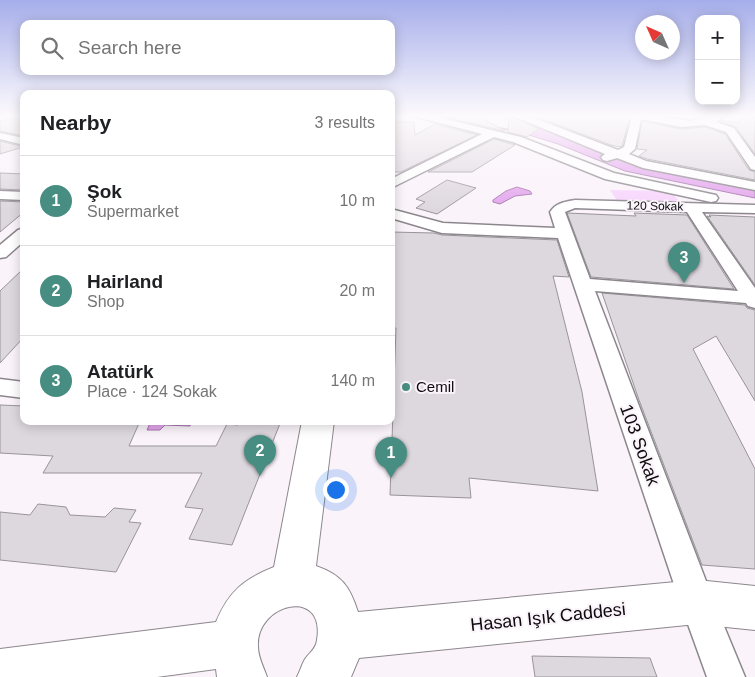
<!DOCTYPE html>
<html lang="en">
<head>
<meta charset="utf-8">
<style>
	:root { --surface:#fff; --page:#f2f2f2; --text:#202124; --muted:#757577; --line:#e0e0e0; --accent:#488d81 }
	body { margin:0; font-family:Arial,sans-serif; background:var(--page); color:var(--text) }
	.controls { position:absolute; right:15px; top:15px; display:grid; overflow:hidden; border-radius:10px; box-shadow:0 2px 12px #0003 }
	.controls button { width:45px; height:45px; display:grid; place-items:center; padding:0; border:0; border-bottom:1px solid var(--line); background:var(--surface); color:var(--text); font:25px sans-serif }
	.compass { position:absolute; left:635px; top:15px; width:45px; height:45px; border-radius:50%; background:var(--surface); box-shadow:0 2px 12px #0003; rotate:315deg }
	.you { position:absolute; left:335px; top:489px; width:18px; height:18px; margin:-12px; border:4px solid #fff; border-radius:50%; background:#1a73e8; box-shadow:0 0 0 8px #1a73e833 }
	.badge { display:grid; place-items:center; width:32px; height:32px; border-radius:50%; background:var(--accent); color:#fff; font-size:16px; font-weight:700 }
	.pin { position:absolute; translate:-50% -41px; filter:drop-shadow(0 1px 2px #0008) }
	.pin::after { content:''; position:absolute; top:26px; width:18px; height:15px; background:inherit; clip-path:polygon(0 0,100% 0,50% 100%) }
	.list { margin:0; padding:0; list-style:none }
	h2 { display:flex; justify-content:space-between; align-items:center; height:65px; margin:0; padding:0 20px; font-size:21px }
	h2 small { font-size:16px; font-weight:400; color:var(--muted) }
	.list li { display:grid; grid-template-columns:32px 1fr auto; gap:15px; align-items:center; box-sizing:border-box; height:90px; padding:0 20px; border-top:1px solid var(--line) }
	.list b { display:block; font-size:19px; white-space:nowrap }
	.list p { margin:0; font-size:16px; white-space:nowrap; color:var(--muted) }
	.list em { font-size:16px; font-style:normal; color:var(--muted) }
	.icon { flex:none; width:28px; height:28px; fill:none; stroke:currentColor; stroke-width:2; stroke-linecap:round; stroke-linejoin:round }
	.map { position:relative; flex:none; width:755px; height:677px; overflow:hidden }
	.search { position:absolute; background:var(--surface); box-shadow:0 2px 12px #0003; left:20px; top:20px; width:375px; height:55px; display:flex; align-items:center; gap:12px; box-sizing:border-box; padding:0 18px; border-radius:10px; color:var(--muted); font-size:19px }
	.panel { position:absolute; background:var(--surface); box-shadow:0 2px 12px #0003; left:20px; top:90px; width:375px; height:335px; border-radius:10px }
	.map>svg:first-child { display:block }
	.green { fill:#f7d4fc }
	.water { fill:#e3a4ed; stroke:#a376aa }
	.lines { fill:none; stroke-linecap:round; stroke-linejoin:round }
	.stream { fill:#a376aa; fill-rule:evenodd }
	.building { fill:#ddd7de; stroke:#99949a }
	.street-casing { stroke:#8c878d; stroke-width:3 }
	.secondary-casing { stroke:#8c878d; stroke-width:2 }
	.street { fill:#fff; fill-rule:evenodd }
	.secondary { fill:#fff; fill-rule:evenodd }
	.poi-dot { fill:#488d81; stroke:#faf3fa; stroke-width:2 }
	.labels { text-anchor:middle; stroke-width:4; stroke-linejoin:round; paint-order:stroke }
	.far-street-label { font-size:12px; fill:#0d0b0d; stroke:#faf3fa }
	.poi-label { font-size:15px; fill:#0d0b0d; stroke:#faf3fa; text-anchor:start }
	.near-street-label { font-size:18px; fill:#0d0b0d; stroke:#faf3fa }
</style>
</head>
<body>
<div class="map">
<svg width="755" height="677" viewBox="0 0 755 677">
	<rect width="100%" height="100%" fill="#faf3fa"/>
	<polygon class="green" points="610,190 670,191 683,205 619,204"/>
	<g class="water">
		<polygon points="499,116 511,116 636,166 755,190 755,198 625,171 558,144 529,135 535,131"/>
		<polygon points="517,187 530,191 532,194 515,196 500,204 493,202 493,200 506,191"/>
		<polygon points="151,421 192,421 190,426 165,425 160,430 147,430"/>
	</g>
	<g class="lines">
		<g class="stream">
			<polygon points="441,116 482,124 484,125 482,126 432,116"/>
			<polygon points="493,126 517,130 519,131 517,132 492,128"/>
		</g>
	</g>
	<g class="building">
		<polygon points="24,116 24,136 0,131 0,121"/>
		<polygon points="448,116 478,116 505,131 446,117"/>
		<polygon points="509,116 511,116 539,129 527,137 508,132"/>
		<polygon points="535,116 630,116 622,146 620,147 611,145"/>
		<polygon points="746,116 755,116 755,154 736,127 720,121 722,120 737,123"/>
		<polygon points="642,121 681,129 705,127 725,134 749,170 755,172 755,180 647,159 639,156 647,150 637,149"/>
		<polygon points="391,122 414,122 415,135 435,124 477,135 401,172 391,172"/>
		<polygon points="494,139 515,145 472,172 428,172"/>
		<polygon points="0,141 23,147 0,154"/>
		<polygon points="0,173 24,174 24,190 0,189"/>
		<polygon points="447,180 476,188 437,214 416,208 425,202 416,199"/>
		<polygon points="0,201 24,202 24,212 0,232"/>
		<polygon points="567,213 636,216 634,213 687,215 734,289 591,277"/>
		<polygon points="709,215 755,217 755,285 707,216 711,217"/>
		<polygon points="391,232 434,233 442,235 557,240 569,277 553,276 582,392 598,491 469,478 471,498 390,495 396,328 391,328"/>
		<polygon points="24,268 24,337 0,363 0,291"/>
		<polygon points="602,293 745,305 747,308 755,310 755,401 716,336 693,349 755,469 755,569 702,565 639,400"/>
		<polygon points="0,405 24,406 24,421 140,421 129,446 216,446 227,424 238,425 240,421 281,421 232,545 189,539 203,509 185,507 202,473 43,473 53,456 0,453"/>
		<polygon points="38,504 66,507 70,515 105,517 114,508 136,510 129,522 141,523 116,572 0,560 0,512 30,515"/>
		<polygon points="532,656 650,658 657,677 535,677"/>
	</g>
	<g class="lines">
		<defs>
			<g id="street">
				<polygon points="413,116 433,116 521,137 614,173 711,194 716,195 718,198 716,201 711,202 605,179 513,142 494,137 391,188 391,179 482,134"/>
				<polygon points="513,116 529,116 618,150 624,147 632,116 657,116 691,121 710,116 724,116 716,122 734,128 755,157 755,170 751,169 726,132 705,125 681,127 641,119 635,149 629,154 646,161 755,182 755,190 643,168 617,158 607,161 603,160 601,157 605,154"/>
				<polygon points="0,133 24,138 24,145 0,139"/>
				<polygon points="0,191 24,192 24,200 0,199"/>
				<path d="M 575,200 L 755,205 L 755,213 L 702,212 L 755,288 L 755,308 L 748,306 L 746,303 L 595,291 L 714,602 L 745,677 L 707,677 L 680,602 L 558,238 L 442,233 L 391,218 L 391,209 L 443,223 L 555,228 L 550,212 C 556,203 564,202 575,200 ZM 575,208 L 687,212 L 738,291 L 590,279 L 565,212 Z"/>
				<polygon points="24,228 24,241 6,257 0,258 0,245 18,230"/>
				<polygon points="0,379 24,382 24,398 0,395"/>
			</g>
			<path id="secondary" d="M 302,421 L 334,421 L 316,566 C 342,575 350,587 358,612 L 697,580 L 755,586 L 755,630 L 697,624 L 359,658 L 351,677 L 297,677 C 300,671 302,664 305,659 C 310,652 316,649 317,640 C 326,586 255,603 258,647 C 258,657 264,668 267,677 L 217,677 L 216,669 L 157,677 L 0,677 L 0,649 L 216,622 C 229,591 244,579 274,567 Z"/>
		</defs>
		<use href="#street" class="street-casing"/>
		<use href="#secondary" class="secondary-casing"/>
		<use href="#street" class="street"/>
		<use href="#secondary" class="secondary"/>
	</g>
	<linearGradient id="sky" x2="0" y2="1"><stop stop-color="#a6aeea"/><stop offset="0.55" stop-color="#fdfafd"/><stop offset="1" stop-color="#fdfafd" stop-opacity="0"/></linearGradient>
	<rect width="755" height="211" fill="url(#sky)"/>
	<circle class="poi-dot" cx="406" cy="387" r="5"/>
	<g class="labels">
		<g class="far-street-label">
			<text transform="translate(655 206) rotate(1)" y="4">120 Sokak</text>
		</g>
		<g class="poi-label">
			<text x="416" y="392">Cemil</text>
		</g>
		<g class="near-street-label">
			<text transform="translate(640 445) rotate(70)" y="6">103 Sokak</text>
			<text transform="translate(548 617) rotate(-6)" y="6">Hasan Işık Caddesi</text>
		</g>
	</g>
</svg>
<div class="controls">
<button>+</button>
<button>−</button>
</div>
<svg class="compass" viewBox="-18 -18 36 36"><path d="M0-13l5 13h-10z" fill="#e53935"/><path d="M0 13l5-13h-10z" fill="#757577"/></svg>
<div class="you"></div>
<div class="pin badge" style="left:391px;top:478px">1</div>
<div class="pin badge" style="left:260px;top:476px">2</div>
<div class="pin badge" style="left:684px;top:283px">3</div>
<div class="search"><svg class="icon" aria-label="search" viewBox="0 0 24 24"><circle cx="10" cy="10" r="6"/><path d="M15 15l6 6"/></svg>Search here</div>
<section class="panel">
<h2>Nearby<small>3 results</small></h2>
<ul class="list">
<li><span class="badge">1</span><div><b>Şok</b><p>Supermarket</p></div><em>10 m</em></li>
<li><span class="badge">2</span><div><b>Hairland</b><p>Shop</p></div><em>20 m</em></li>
<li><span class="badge">3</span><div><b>Atatürk</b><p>Place · 124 Sokak</p></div><em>140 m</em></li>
</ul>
</section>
</div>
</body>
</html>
